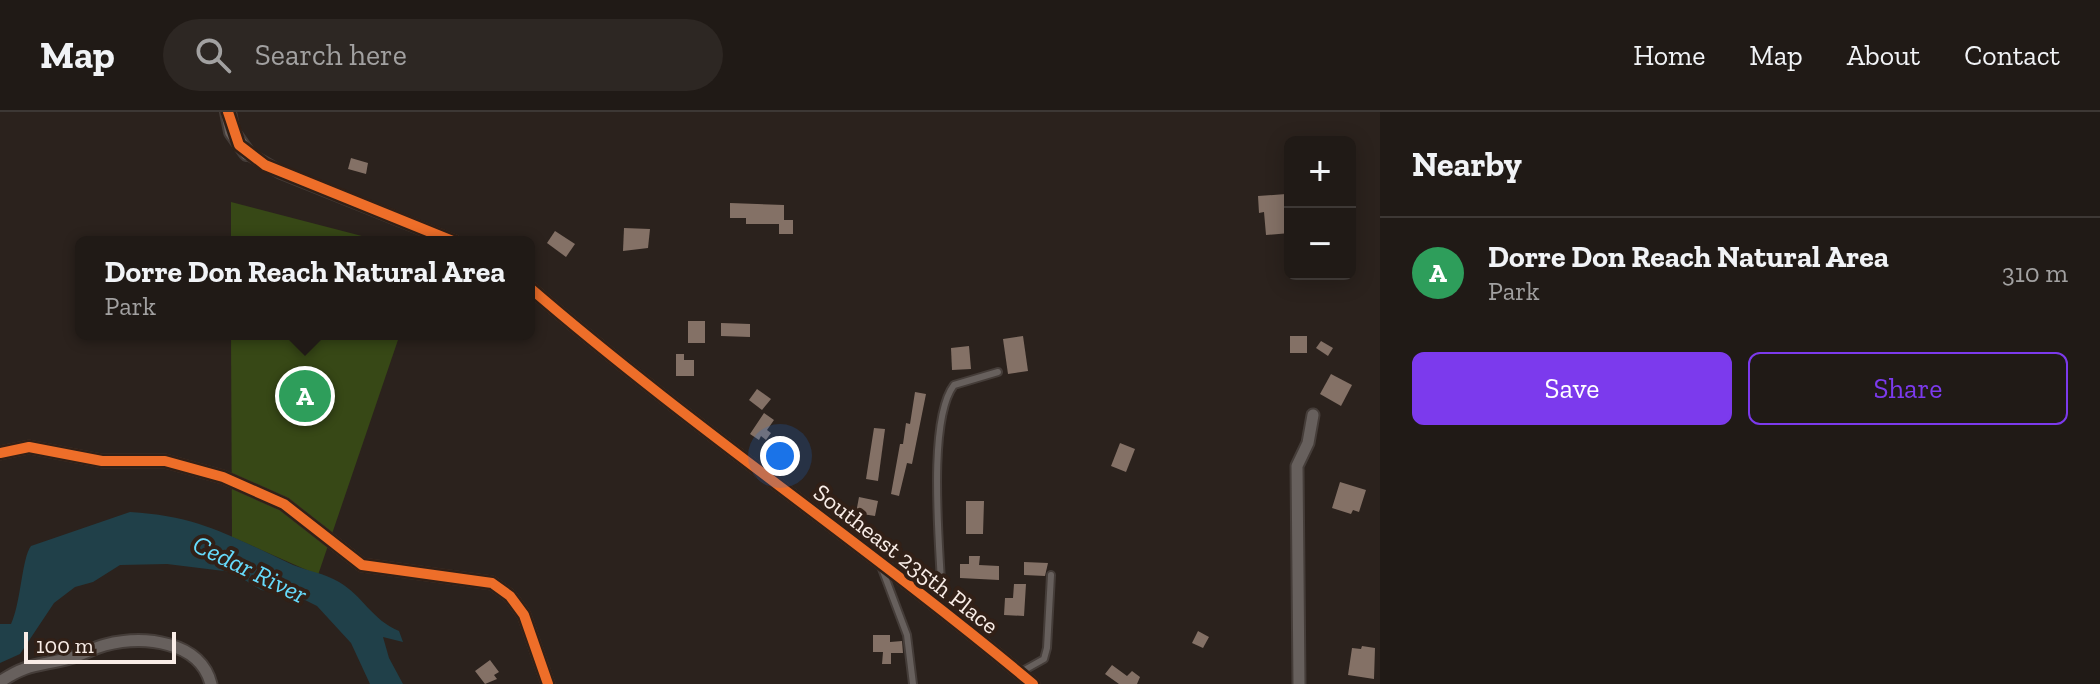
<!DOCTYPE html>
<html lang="en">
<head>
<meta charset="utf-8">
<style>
	:root { --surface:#201a16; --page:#2d2723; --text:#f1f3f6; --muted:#a2a1a1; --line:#3d3835; --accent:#7c3aed }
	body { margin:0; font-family:"Zilla Slab",serif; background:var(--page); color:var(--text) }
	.controls { position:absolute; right:24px; top:24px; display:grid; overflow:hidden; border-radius:12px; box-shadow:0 4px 20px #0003 }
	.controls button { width:72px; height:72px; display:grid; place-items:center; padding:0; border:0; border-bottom:2px solid var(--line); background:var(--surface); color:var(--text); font:40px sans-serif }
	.scale { position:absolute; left:24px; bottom:20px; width:152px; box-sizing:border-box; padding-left:8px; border:4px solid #f9ede7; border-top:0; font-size:22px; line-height:28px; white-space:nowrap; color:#f9ede7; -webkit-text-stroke:6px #312017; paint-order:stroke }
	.you { position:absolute; left:780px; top:344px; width:28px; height:28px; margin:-20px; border:6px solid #fff; border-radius:50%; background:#1a73e8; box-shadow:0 0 0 12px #1a73e833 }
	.badge { display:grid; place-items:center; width:52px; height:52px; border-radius:50%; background:var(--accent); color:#fff; font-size:26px; font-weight:700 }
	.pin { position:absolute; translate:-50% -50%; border:4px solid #fff; box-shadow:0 2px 8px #0006 }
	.popup { position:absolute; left:75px; top:124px; width:460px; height:104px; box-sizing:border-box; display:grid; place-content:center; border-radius:12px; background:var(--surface); filter:drop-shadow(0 2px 6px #0005); font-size:26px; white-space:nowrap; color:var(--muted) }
	.popup b { font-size:30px; color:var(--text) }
	.popup::after { content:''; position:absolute; left:50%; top:100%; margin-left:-16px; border:16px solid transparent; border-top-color:var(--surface) }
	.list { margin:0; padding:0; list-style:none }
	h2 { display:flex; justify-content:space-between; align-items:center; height:104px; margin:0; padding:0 32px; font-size:34px }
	h2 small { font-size:26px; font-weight:400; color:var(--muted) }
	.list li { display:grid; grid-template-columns:52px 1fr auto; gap:24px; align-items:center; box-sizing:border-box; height:112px; padding:0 32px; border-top:2px solid var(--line) }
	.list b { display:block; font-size:30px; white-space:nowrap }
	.list p { margin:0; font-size:26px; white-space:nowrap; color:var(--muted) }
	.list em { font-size:26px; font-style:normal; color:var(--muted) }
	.actions { display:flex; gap:16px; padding:24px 32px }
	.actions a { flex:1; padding:18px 0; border:2px solid var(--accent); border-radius:12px; text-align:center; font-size:28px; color:var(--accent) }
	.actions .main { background:var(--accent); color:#fff }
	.icon { flex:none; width:44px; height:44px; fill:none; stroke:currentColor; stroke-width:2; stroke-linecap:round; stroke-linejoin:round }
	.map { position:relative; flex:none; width:1380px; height:572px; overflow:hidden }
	header { display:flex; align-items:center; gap:48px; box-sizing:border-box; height:112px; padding:0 40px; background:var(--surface); border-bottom:2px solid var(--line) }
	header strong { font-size:38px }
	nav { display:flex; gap:44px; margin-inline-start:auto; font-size:28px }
	.search { width:560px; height:72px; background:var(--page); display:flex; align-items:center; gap:20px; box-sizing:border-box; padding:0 28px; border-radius:44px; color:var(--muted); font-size:30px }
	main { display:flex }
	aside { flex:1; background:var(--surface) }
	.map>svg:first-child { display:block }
	.green { fill:#374816 }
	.water { fill:#204049 }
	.building { fill:#847166 }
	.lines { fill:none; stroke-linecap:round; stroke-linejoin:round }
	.service-casing { stroke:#453d39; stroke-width:10 }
	.minor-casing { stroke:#453d39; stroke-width:15 }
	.tertiary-casing { stroke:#453d39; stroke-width:18 }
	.service { stroke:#67605d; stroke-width:6 }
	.minor { stroke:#67605d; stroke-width:11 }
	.tertiary { stroke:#67605d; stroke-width:14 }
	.cycleway-casing { stroke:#312017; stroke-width:15 }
	.cycleway { stroke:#ee6e29; stroke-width:10 }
	.labels { text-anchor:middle; stroke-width:8; stroke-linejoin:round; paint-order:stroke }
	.street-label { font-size:24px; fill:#f9ede7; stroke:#312017 }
	.water-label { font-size:26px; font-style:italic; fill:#66dbfc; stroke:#312017 }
</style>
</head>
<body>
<header>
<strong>Map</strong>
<div class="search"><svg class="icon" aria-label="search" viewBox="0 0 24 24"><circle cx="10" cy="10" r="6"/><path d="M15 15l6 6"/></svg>Search here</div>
<nav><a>Home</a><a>Map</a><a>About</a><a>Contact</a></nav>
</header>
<main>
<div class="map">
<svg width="1380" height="572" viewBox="0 0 1380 572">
	<rect width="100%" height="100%" fill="#2b221d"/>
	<g class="green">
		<polygon points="231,90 385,130 231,130"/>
		<polygon points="231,222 400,222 318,463 232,425"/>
	</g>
	<path class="water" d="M 130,400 C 200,404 232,425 293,453 C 308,459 324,461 339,470 C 363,484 372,508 399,519 L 403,530 L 383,525 L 389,546 L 403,572 L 370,572 L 351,531 L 317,494 L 297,484 L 261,478 L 232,460 L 167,452 L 120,453 L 93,470 L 75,475 L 54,491 L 20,542 L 0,551 L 0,512 L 11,512 C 21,491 22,445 31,434 Z"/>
	<g class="building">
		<polygon points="351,46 368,51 366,62 348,57"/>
		<polygon points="1286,82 1286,88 1290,87 1290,121 1266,123 1264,100 1259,101 1258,84"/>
		<polygon points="730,91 784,93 784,108 793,108 793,122 779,122 779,112 746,112 746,106 730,106"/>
		<polygon points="624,116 650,117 648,136 623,139"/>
		<polygon points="555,119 575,132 566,145 547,131"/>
		<rect x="688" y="209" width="17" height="22"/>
		<polygon points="721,211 750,212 750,225 721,224"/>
		<polygon points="1023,224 1028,259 1008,262 1003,227"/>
		<rect x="1290" y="224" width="17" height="17"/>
		<polygon points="1321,229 1333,236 1328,244 1316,236"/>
		<polygon points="969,234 971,257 952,258 951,236"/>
		<polygon points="676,242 684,242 684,248 694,248 694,264 676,264"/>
		<polygon points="1331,262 1352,273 1341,294 1320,282"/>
		<polygon points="757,277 771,287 762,298 749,288"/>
		<polygon points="915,280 926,282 912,352 907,351 899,384 891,382 900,332 903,332 906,311 910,312"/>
		<polygon points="764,301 774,308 767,318 771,321 766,328 761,324 759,328 750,322"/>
		<polygon points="874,316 885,317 878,369 866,367"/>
		<polygon points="1120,331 1135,337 1126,360 1111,354"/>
		<polygon points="1340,370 1366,378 1359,400 1353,398 1351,402 1332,396"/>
		<polygon points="859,385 878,389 875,404 856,401"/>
		<polygon points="966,389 984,389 983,422 966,422"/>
		<polygon points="969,444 980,444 979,453 999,454 999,468 960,466 960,452 969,452"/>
		<polygon points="1024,450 1048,451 1045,464 1024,463"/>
		<polygon points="1014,472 1026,472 1024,504 1004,503 1005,486 1013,486"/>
		<polygon points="1198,519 1209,525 1203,536 1192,531"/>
		<polygon points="873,523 890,523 890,530 902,529 903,541 891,541 891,552 882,552 883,540 873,540"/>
		<polygon points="1362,534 1375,536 1374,567 1348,563 1352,536 1361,537"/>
		<polygon points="490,548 499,560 494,563 497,567 485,572 475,559"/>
		<polygon points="1112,553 1127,564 1132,559 1140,565 1137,572 1119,572 1105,562"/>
	</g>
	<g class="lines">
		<defs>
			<g id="service">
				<polyline points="881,454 907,523 913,572"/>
				<path d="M 931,489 L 941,471 C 939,426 928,307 954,273 L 998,260"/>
				<polyline points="1019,561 1044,547 1047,536 1051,463"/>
			</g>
			<g id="minor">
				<polyline points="247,41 280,60 455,130"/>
				<path d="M 529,175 C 691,315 869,435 1033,572"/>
				<polyline points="0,341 29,335 102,349 165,349 223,365 284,392 362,453 492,471 510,484 524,503 548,572"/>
				<path d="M 0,570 C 27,551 40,554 70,546 C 82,543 93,536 105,533 C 144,523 200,529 211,572"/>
				<polyline points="1299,572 1297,354 1308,331 1313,303"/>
			</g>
			<polyline id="tertiary" points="228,0 232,20 247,41"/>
		</defs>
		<use href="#service" class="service-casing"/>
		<use href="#minor" class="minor-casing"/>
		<use href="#tertiary" class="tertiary-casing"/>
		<use href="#service" class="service"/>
		<use href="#minor" class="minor"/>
		<use href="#tertiary" class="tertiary"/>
		<defs>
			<g id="cycleway">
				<polyline points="228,0 239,33 265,53 455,130"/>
				<path d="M 529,175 C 691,315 869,435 1033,572"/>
				<polyline points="0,341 29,335 102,349 165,349 223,365 284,392 362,453 492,471 510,484 524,503 548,572"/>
			</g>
		</defs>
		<use href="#cycleway" class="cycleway-casing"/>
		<use href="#cycleway" class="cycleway"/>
	</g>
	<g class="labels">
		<g class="street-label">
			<text transform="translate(906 447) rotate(38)" y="8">Southeast 235th Place</text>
		</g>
		<g class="water-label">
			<text transform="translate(250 457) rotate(26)" y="9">Cedar River</text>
		</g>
	</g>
</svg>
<div class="controls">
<button>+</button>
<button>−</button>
</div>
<div class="scale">100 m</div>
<div class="you"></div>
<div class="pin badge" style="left:305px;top:284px;background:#2e9e5b">A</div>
<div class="popup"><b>Dorre Don Reach Natural Area</b>Park</div>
</div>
<aside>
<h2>Nearby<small></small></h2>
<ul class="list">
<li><span class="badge" style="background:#2e9e5b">A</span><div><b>Dorre Don Reach Natural Area</b><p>Park</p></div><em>310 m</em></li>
</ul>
<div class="actions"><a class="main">Save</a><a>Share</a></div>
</aside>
</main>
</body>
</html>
